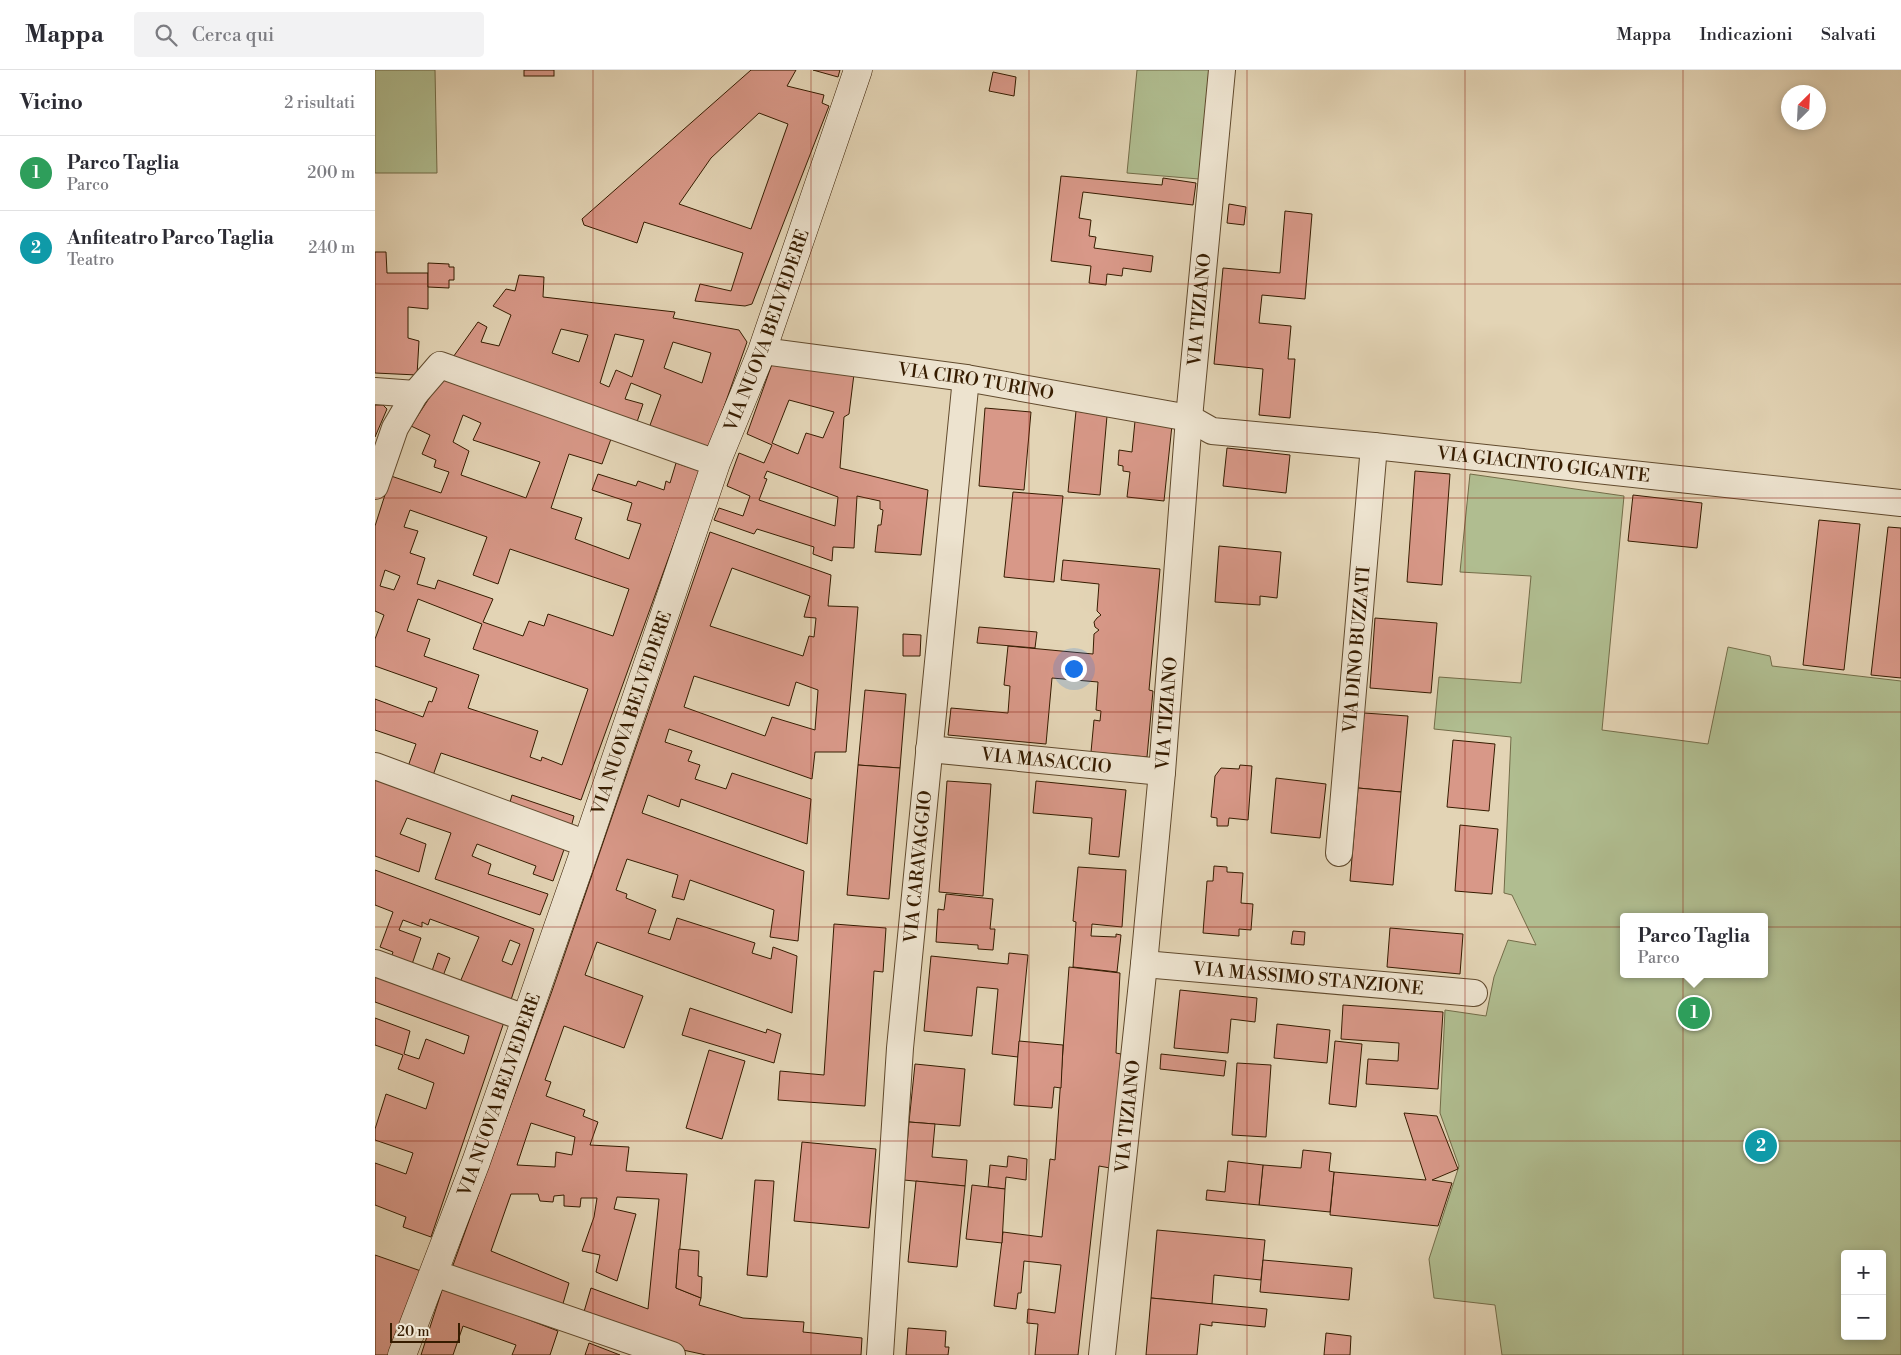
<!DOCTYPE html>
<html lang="it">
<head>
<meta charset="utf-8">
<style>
	:root { --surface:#fff; --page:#f2f2f3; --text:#2b2b33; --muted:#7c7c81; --line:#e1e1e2; --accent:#8f2418 }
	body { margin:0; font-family:"Libre Bodoni",serif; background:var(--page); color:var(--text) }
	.controls { position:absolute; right:15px; bottom:15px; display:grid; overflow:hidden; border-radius:5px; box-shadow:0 2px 8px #0003 }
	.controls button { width:45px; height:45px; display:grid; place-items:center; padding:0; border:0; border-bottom:1px solid var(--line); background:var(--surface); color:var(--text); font:25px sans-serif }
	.compass { position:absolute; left:1406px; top:15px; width:45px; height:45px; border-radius:50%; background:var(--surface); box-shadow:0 2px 8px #0003; rotate:24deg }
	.scale { position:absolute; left:15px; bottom:12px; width:70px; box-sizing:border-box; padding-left:5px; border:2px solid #361c00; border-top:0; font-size:14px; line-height:18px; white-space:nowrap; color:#361c00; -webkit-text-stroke:4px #ede3cf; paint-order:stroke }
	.you { position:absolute; left:698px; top:598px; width:18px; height:18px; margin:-12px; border:4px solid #fff; border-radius:50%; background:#1a73e8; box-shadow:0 0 0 8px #1a73e833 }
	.badge { display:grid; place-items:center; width:32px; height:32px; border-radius:50%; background:var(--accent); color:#fff; font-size:16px; font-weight:700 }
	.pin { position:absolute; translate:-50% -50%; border:2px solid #fff; box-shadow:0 1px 5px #0006 }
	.popup { position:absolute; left:1245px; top:843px; width:148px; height:65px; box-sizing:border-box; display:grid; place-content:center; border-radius:5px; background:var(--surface); filter:drop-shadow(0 1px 4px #0005); font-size:16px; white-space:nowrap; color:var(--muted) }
	.popup b { font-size:19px; color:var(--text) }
	.popup::after { content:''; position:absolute; left:50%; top:100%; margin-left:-10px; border:10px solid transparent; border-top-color:var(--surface) }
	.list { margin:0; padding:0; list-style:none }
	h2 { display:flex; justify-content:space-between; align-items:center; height:65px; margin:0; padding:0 20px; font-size:21px }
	h2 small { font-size:16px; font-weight:400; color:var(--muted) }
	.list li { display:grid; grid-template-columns:32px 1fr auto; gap:15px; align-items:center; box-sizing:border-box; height:75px; padding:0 20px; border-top:1px solid var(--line) }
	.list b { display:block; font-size:19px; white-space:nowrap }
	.list p { margin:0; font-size:16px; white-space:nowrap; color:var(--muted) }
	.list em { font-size:16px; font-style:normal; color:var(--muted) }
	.icon { flex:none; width:28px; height:28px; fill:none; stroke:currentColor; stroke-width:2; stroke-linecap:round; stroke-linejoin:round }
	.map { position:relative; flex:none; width:1526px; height:1285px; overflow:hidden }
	header { display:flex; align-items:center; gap:30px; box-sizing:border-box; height:70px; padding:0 25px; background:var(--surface); border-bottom:1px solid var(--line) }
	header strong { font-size:24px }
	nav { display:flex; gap:28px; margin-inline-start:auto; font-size:18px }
	.search { width:350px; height:45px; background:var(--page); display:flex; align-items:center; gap:12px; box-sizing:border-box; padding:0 18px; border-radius:5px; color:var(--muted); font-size:19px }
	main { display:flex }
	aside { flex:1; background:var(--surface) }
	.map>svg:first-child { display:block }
	.green { fill:#b0bd90; stroke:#736c48; fill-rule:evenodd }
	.building { fill:#d89888; stroke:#361c00; fill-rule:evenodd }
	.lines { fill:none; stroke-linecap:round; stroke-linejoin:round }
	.street-casing { stroke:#614a2d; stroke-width:28 }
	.secondary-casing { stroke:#361c00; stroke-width:29 }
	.street { stroke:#ede3cf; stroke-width:26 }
	.secondary { stroke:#ede3cf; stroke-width:28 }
	.grid { fill:none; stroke:#8f2418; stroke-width:1; stroke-opacity:0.55 }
	.labels { text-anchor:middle; stroke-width:4.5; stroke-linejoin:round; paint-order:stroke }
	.street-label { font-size:18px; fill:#361c00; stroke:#ede3cf }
</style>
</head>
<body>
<header>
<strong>Mappa</strong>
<div class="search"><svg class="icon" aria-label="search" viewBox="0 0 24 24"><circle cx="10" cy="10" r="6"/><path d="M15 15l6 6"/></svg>Cerca qui</div>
<nav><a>Mappa</a><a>Indicazioni</a><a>Salvati</a></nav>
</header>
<main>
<aside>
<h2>Vicino<small>2 risultati</small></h2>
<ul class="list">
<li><span class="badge" style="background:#2e9e5b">1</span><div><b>Parco Taglia</b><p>Parco</p></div><em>200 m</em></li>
<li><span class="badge" style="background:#0f9aa8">2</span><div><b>Anfiteatro Parco Taglia</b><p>Teatro</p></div><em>240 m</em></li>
</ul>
</aside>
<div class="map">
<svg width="1526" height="1285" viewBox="0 0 1526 1285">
	<rect width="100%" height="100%" fill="#e3d4b5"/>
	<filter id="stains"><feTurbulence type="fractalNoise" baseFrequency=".004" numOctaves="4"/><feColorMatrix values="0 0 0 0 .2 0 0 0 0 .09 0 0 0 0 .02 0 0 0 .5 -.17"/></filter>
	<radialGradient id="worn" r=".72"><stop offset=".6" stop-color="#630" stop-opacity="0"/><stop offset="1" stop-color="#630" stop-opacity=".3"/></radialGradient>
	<g class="green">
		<polygon points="0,0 60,0 62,103 0,103"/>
		<polygon points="762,0 834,0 824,109 752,103"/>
		<path d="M 1095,404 L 1249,426 L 1227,660 L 1333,674 L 1353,577 L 1395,586 L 1397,596 L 1526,611 L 1526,1285 L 1127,1285 L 1120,1235 L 1059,1228 L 1054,1189 L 1084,1096 L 1065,1043 L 1070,940 L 1111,946 L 1119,907 L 1133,870 L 1161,875 L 1137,825 L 1129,823 L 1136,667 L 1059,659 L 1064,607 L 1146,613 L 1156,506 L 1085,502 ZM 1249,847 L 1389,847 L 1389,904 L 1249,904 ZM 1470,1184 L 1507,1184 L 1507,1266 L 1470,1266 Z"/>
	</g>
	<g class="building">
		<rect x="149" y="0" width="30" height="6"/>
		<path d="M 376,0 L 421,0 L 412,16 L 449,25 L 447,33 L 454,36 L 377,234 L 370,236 L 320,231 L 325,214 L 356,221 L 368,183 L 269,152 L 262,173 L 209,155 L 207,149 ZM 384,43 L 413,54 L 376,159 L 304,134 L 336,88 Z"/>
		<polygon points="438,0 465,0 463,7"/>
		<polygon points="618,2 641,7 639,26 614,21"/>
		<polygon points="686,106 787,115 788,108 821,113 818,135 708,122 704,148 716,150 714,166 721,167 719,178 778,186 776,202 748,198 747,206 732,204 731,215 714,213 716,196 676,191"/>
		<polygon points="854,134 871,137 869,155 852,153"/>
		<polygon points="910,141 937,144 930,229 887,225 884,253 916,256 913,289 920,289 915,348 884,345 888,299 839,294 848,198 905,203"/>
		<polygon points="0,182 11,182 12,203 53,203 53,239 33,237 33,268 44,271 42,305 0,303"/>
		<polygon points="53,193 74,194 74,197 79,197 79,210 74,210 74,218 53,217"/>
		<path d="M 144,205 L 169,207 L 168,227 L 300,242 L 298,248 L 364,260 L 372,272 L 333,382 L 274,358 L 286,325 L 256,313 L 250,329 L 268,334 L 261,355 L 76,290 L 103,252 L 112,257 L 106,272 L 124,276 L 136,245 L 118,236 L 131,219 L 140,221 ZM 186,259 L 213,265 L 204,292 L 177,283 ZM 240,264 L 269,270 L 257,307 L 241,300 L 234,317 L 225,313 ZM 298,272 L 336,283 L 327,313 L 289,298 Z"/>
		<path d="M 397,294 L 479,304 L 474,344 L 469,347 L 465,398 L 553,420 L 546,485 L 500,482 L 503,455 L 506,455 L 508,440 L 505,439 L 505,431 L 482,426 L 479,478 L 458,477 L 457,491 L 438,484 L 439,477 L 382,459 L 379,464 L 339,450 L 344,438 L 368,446 L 375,426 L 352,416 L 364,383 L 389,393 L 397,375 L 372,364 ZM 414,330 L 459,342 L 448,368 L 431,363 L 423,384 L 397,373 ZM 392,401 L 463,427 L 460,456 L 384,430 L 392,409 L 389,408 Z"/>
		<path d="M 66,310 L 82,310 L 236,369 L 227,394 L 194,384 L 176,438 L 207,448 L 200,469 L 254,489 L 266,454 L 252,450 L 257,433 L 217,420 L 223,404 L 261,416 L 263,411 L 289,420 L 291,411 L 295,413 L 301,393 L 325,401 L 206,730 L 66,683 L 56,711 L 31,702 L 41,674 L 0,660 L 0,629 L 48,647 L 54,631 L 57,632 L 62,618 L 0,596 L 0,569 L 9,545 L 0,541 L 0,456 L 16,406 L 66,423 L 74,402 L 59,397 L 61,390 L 47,384 L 55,365 L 36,356 ZM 88,345 L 106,353 L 98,370 L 165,392 L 151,428 L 86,405 L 94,381 L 78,372 ZM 35,440 L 112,467 L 98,505 L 123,514 L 135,479 L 254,519 L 238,566 L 173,544 L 169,556 L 154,551 L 148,566 L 108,552 L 118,529 L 63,510 L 60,519 L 42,514 L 50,488 L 35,483 L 43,461 L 29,457 ZM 10,500 L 25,506 L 19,520 L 5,516 ZM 43,529 L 107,554 L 98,579 L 213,619 L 187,695 L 167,687 L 166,691 L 155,687 L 163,661 L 93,638 L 104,605 L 49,586 L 55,569 L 32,561 Z"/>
		<polygon points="0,335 8,335 12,339 0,367"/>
		<polygon points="610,338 656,342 649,420 604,416"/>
		<polygon points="701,341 732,346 725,425 693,422"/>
		<polygon points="760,351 797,355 789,431 752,427 755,402 748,401 748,396 743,395 744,380 757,382"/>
		<polygon points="852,378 915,385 911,423 848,416"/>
		<polygon points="1040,401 1075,404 1067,515 1032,512"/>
		<polygon points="638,422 688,426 679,512 629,507"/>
		<polygon points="1258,425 1327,433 1322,478 1253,471"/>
		<polygon points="1444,450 1485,454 1469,600 1428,595"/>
		<polygon points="1513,457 1526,458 1526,608 1496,605"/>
		<path d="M 335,462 L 456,505 L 453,536 L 483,537 L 471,682 L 440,682 L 437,709 L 294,659 L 290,672 L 317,681 L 313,691 L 325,695 L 320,709 L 351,719 L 357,703 L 436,729 L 432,774 L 306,729 L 304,737 L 273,725 L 267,743 L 429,801 L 423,871 L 395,867 L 399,840 L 315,810 L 309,830 L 297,827 L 303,805 L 252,789 L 241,820 L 252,824 L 251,828 L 281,840 L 273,863 L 295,870 L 302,848 L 380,873 L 377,883 L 396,889 L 398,877 L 422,886 L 417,943 L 222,872 L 210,905 L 268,926 L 249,978 L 189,956 L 170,1010 L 176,1012 L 171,1026 L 210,1040 L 208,1046 L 223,1052 L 215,1075 L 254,1077 L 251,1101 L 312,1104 L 301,1218 L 326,1228 L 324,1235 L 368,1248 L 429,1252 L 428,1262 L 487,1268 L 486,1285 L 331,1285 L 294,1277 L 208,1245 L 216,1218 L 273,1239 L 284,1129 L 242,1127 L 239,1139 L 261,1144 L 242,1211 L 221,1202 L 225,1185 L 207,1181 L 219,1147 L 222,1128 L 206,1128 L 205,1137 L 189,1136 L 189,1125 L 179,1126 L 178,1132 L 165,1131 L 163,1124 L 136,1124 L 116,1181 L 194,1213 L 187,1237 L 77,1198 L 177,921 ZM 357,498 L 435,526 L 429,547 L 441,548 L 439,567 L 434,566 L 428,586 L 335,556 ZM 319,606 L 414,636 L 421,612 L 443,620 L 440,660 L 397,647 L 390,666 L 309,637 ZM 156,1053 L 200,1067 L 197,1085 L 181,1082 L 180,1097 L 142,1095 Z"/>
		<polygon points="844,476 906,482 902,528 885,526 885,535 840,532"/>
		<polygon points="688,490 785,499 774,620 778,621 772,687 716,682 719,650 725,651 726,641 721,640 723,612 677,608 671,674 573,665 576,638 633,643 635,616 629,615 633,576 718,584 719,564 724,560 720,557 719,552 722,548 726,545 722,541 724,514 686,510"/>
		<polygon points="1000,548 1062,553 1056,623 995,618"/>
		<polygon points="604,557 662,562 660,578 602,573"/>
		<polygon points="528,564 546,565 545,586 528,586"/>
		<polygon points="490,620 531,624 525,698 483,695"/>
		<polygon points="989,643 1033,646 1026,722 983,718"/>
		<polygon points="1078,670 1120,674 1114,741 1072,737"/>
		<polygon points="483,695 525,698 514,829 472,825"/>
		<polygon points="865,695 877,696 873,750 854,748 853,756 842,756 842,748 836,747 840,706 846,698 864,699"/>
		<polygon points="0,704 192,771 178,811 158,804 161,796 102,774 97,786 116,794 113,804 173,824 165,845 60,809 76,763 32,748 25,764 51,774 44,802 0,786"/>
		<polygon points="901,708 951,714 945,768 896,763"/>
		<polygon points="572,711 616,714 608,826 564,822"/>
		<polygon points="661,711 751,720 744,787 714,784 717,748 658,743"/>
		<polygon points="983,718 1026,722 1018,815 975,811"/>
		<polygon points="137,725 199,746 195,761 133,739"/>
		<polygon points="1085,755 1123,759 1117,824 1080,821"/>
		<polygon points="839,796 852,797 852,802 868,803 866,833 878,834 876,860 864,859 864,866 828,863 832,811 838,811"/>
		<polygon points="703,797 751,800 747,857 717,854 716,866 741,867 741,864 746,865 742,902 698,897 701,852 698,851"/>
		<path d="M 0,800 L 159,859 L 134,936 L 83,917 L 104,867 L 55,849 L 53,855 L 47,852 L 47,857 L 28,850 L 24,860 L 46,868 L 35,900 L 14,893 L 18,882 L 5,877 L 18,842 L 0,835 ZM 135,870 L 145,874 L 137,895 L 127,891 Z"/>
		<polygon points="571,824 618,829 615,859 620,859 618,880 603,879 603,875 561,872 563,839 569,840"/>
		<polygon points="459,854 511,858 508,902 499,901 490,1036 403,1030 405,1001 449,1005"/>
		<polygon points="1015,858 1088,864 1085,904 1012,897"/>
		<polygon points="918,861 930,862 929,875 916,874"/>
		<polygon points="63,883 75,888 66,911 55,907"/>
		<polygon points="634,883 653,885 643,987 617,984 623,919 602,917 597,966 549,961 556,886 633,894"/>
		<polygon points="694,897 745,903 741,983 746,984 735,1098 724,1096 703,1285 660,1285 663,1254 652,1253 653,1239 680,1243 686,1195 649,1191 646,1223 643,1223 641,1239 619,1236 628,1162 667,1167 675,1089 680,1090"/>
		<polygon points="0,901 130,949 56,1167 28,1157 31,1147 0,1135 0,1093 31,1104 38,1083 0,1070 0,1059 11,1024 51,1039 59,1013 23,999 28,985 0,975 0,948 35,961 29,984 44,989 51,969 89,984 94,966 0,932"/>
		<polygon points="805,920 882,928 880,952 856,949 853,983 799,978"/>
		<polygon points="968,935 1068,942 1063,1019 991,1014 993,989 1023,991 1024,973 966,969"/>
		<polygon points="315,938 391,963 392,959 406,964 399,993 307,965"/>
		<polygon points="902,954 955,960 952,993 899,988"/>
		<polygon points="644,971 688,975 686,1018 679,1017 677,1038 639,1035"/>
		<polygon points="960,971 987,974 981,1037 954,1034"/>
		<polygon points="334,980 370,991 347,1069 311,1058"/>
		<polygon points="786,984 851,991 849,1006 785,999"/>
		<polygon points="862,993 896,995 891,1067 857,1065"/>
		<polygon points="540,994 590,999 585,1056 534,1052"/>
		<polygon points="1029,1043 1062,1046 1083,1099 1057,1110 1077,1113 1063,1156 955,1145 959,1102 1051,1110"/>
		<polygon points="534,1052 560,1054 557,1087 592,1090 590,1116 529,1110"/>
		<polygon points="427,1072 501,1079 494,1158 419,1151"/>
		<polygon points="928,1080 956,1083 954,1101 959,1102 955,1142 884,1135 888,1095 926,1098"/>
		<polygon points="633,1086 652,1089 651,1110 631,1107 630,1119 613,1117 615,1095 632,1097"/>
		<polygon points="853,1091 888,1095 884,1135 831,1130 832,1120 850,1122"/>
		<polygon points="380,1110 399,1111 392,1207 372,1205"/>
		<polygon points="541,1111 590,1116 582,1197 533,1192"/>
		<polygon points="597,1115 630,1119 627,1173 591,1169"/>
		<polygon points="782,1160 890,1170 886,1210 839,1205 837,1234 776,1228"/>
		<polygon points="304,1179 324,1181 323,1206 327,1207 326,1228 301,1218"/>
		<polygon points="0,1185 46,1201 16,1285 0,1285"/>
		<polygon points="888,1190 977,1198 974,1230 885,1222"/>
		<polygon points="68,1217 183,1261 175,1285 137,1285 141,1275 88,1256 78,1285 46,1285"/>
		<polygon points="776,1228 892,1239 890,1257 837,1252 837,1256 825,1254 822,1285 771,1285"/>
		<polygon points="533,1258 571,1261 570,1277 574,1277 573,1285 531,1285"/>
		<polygon points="951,1263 976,1266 975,1285 949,1285"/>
		<polygon points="214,1273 245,1285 210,1285"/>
	</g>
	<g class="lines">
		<defs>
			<g id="street">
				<path id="s1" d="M 387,281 L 591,308 L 814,348 L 837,361 L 999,376 L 1526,433"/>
				<polyline points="0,321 40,324"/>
				<polyline points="0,416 20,358 40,324 65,295 341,393"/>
				<path id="s2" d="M 554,679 L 787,702"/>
				<polyline points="0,696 212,774"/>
				<path id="s3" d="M 964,783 L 999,376"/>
				<polyline points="0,893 150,948"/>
				<path id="s4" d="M 769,894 L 1099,923"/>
				<polyline points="59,1203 297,1285"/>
				<path id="s5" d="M 505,1285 L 525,978 L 591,308"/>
				<path id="s6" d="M 727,1285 L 769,894 L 787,702 L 814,348 L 847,0"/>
			</g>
			<g id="secondary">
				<path id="s7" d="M 27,1285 L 101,1092 L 212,774 L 341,393 L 387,281 L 483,0"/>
			</g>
		</defs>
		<use href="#street" class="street-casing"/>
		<use href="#secondary" class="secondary-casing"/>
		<use href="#street" class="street"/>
		<use href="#secondary" class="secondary"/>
	</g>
	<path class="grid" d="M 218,0 L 218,1285M 436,0 L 436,1285M 654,0 L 654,1285M 872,0 L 872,1285M 1090,0 L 1090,1285M 1308,0 L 1308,1285M 0,214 L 1526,214M 0,428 L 1526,428M 0,642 L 1526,642M 0,857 L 1526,857M 0,1071 L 1526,1071"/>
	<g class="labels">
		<g class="street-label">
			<text dy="6" stroke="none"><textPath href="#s6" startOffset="1050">VIA TIZIANO</textPath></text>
			<text dy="6" stroke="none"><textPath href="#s7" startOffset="1088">VIA NUOVA BELVEDERE</textPath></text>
			<text dy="6" stroke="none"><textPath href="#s1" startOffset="216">VIA CIRO TURINO</textPath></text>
			<text dy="6" stroke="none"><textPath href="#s1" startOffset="792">VIA GIACINTO GIGANTE</textPath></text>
			<text dy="6" stroke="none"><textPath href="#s3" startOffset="204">VIA DINO BUZZATI</textPath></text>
			<text dy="6" stroke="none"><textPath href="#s7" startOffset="682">VIA NUOVA BELVEDERE</textPath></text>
			<text dy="6" stroke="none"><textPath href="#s6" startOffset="645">VIA TIZIANO</textPath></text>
			<text dy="6" stroke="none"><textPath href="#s2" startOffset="118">VIA MASACCIO</textPath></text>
			<text dy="6" stroke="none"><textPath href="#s5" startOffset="490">VIA CARAVAGGIO</textPath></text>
			<text dy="6" stroke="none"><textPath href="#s4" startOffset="165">VIA MASSIMO STANZIONE</textPath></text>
			<text dy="6" stroke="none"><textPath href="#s7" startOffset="278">VIA NUOVA BELVEDERE</textPath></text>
			<text dy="6" stroke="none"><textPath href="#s6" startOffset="240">VIA TIZIANO</textPath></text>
		</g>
	</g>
	<rect width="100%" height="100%" filter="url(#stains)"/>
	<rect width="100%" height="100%" fill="url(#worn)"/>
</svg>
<div class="controls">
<button>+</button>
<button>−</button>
</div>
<svg class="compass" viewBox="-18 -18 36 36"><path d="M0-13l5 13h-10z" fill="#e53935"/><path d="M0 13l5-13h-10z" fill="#7c7c81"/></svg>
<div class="scale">20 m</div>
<div class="you"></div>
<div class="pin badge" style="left:1319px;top:943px;background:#2e9e5b">1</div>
<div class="popup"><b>Parco Taglia</b>Parco</div>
<div class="pin badge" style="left:1386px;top:1076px;background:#0f9aa8">2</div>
</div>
</main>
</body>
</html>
